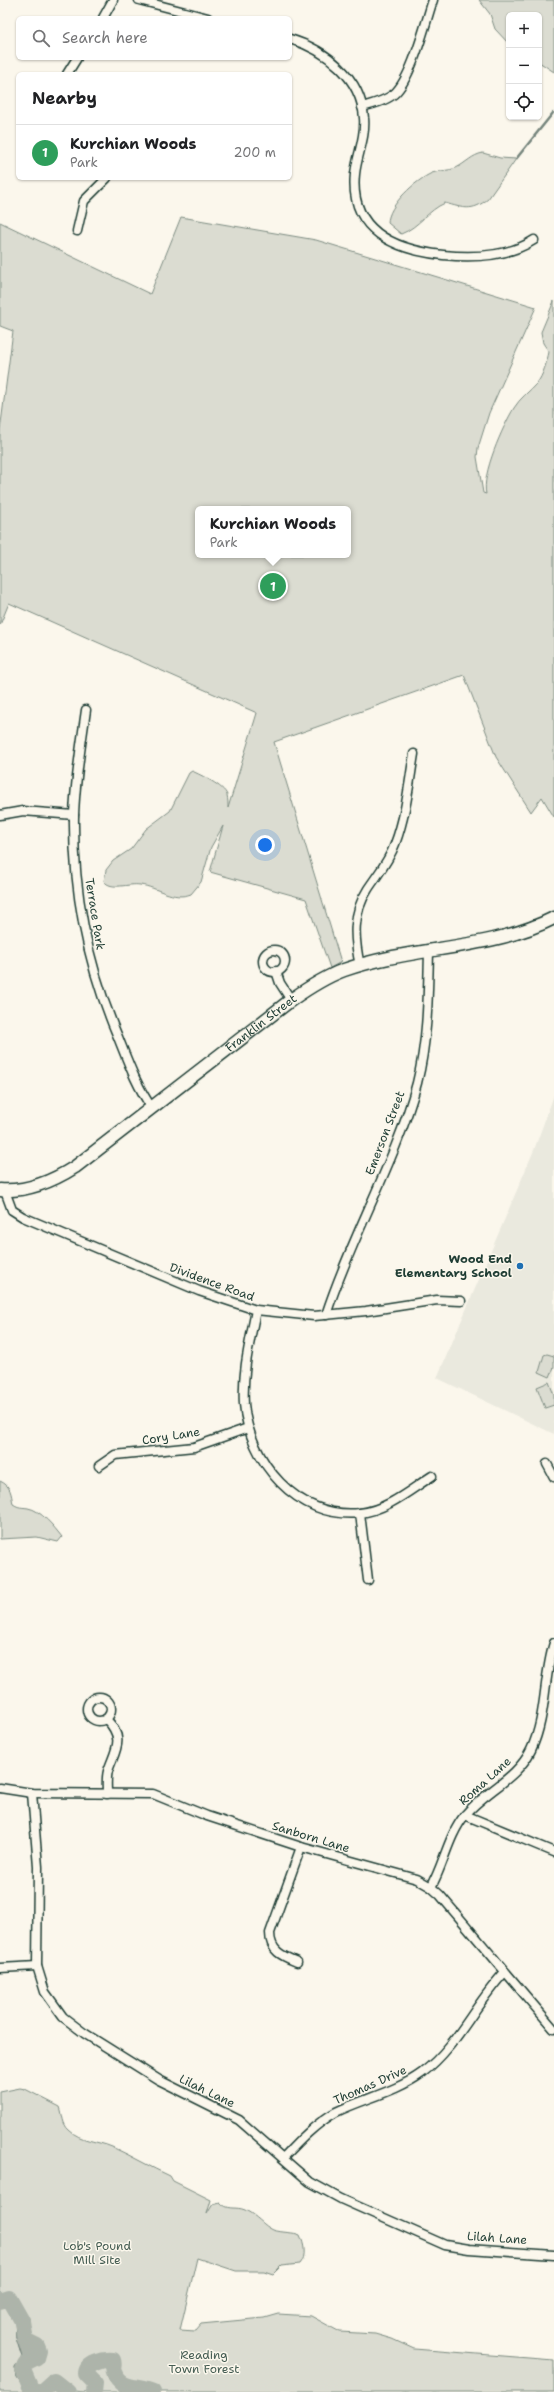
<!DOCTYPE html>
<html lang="en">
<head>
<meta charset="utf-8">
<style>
	:root { --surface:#fff; --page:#f6f6f6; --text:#202124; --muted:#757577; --line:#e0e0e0; --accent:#1f6fb2 }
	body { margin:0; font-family:"Shantell Sans",sans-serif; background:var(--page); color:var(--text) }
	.controls { position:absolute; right:12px; top:12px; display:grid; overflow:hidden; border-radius:6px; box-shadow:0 1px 3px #0004 }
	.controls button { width:36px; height:36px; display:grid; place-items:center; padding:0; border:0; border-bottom:1px solid var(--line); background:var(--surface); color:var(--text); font:20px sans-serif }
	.you { position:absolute; left:265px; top:845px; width:14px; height:14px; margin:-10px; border:3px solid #fff; border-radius:50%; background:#1a73e8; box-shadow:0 0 0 6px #1a73e833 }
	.badge { display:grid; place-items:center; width:26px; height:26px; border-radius:50%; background:var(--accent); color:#fff; font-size:13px; font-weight:700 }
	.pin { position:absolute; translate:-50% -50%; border:2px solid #fff; box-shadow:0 1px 4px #0006 }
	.popup { position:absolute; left:195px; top:506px; width:156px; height:52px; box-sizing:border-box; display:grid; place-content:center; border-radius:6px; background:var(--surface); filter:drop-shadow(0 1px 3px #0005); font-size:13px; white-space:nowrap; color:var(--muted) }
	.popup b { font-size:15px; color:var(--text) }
	.popup::after { content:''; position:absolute; left:50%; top:100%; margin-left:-8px; border:8px solid transparent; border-top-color:var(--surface) }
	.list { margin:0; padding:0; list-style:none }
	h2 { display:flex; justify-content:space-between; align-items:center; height:52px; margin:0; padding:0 16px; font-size:17px }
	h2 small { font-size:13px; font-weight:400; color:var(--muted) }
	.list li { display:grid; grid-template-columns:26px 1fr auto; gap:12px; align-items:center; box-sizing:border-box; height:56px; padding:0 16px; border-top:1px solid var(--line) }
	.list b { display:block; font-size:15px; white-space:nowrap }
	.list p { margin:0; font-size:13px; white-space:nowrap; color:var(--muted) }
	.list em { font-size:13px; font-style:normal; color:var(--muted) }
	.icon { flex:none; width:22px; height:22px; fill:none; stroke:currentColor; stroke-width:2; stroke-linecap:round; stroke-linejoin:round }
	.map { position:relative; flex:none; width:554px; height:2392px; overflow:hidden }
	.search { position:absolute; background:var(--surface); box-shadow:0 1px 3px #0004; left:16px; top:16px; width:276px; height:44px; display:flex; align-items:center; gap:10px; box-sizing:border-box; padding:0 14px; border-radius:6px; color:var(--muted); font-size:15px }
	.panel { position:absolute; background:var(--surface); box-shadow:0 1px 3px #0004; left:16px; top:72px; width:276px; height:108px; border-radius:6px }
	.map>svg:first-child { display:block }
	.built { fill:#eae9de }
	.green { fill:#dbdcd1; stroke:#7d8c82; fill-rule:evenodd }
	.water { fill:#adb4aa; stroke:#74847b }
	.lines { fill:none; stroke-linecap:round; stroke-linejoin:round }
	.stream { stroke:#74847b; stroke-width:2.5 }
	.river { stroke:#adb4aa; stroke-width:16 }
	.street-casing { stroke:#1f3d34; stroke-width:11 }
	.secondary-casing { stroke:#1f3d34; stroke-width:15 }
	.street { stroke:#fbf7ec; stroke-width:8 }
	.secondary { stroke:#fbf7ec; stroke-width:12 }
	.poi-dot { fill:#1f6fb2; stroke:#fbf7ec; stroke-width:1.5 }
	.labels { text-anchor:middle; stroke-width:3; stroke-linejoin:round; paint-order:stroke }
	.street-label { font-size:12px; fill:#1f3d34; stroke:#fbf7ec }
	.poi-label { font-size:12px; font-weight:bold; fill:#1f3d34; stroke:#fbf7ec; text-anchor:end }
	.park-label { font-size:12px; fill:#455d53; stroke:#fbf7ec }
</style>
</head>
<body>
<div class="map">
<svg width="554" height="2392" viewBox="0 0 554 2392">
	<rect width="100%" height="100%" fill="#fbf7ec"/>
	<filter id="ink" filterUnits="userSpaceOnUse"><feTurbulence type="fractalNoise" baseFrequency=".025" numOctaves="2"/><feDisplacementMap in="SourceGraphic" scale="8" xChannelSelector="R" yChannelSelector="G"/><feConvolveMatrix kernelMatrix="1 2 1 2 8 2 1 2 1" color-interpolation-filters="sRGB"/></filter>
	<g filter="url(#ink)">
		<polygon class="built" points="554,1095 554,1434 437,1378 534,1150"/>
		<g class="green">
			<polygon points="479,0 554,0 554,72 539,62 539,15 509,15 509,44 495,29 490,14"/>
			<path d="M 483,153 L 500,158 L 516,159 L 488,199 C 472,212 463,208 445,203 C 428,210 419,227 401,234 L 388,223 C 388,205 416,180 432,173 C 440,170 449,171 456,168 C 466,163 472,155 483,153 Z"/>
			<path d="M 181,217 L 316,240 L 536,307 L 489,413 L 478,448 L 477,457 L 483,493 L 486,494 C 481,475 503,426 514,408 C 520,398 529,392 537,383 C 543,376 547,361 549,352 L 543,343 L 541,332 L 554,301 L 554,817 L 542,797 L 531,812 L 496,757 L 464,675 L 274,742 L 341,962 L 330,968 L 306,899 L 210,872 L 223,826 L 211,847 L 201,882 L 191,894 C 173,901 157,887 140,885 C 129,883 111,891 104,881 L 106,870 L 113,861 L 131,849 L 146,829 L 170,811 L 189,773 L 192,771 C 201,775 224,786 227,795 C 228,799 228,805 228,808 L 257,713 L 9,603 L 0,625 L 0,431 L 13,331 L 0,326 L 0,222 L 150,294 ZM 198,509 L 348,509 L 348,555 L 198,555 Z"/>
			<polygon points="547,1354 554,1356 554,1367 550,1377 539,1372 544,1355"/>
			<polygon points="549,1382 554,1395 554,1405 545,1408 537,1387"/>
			<path d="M 0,1481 C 11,1486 11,1493 13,1504 C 19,1508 22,1507 28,1508 C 41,1510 54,1527 62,1537 L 58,1542 L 37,1537 L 0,1539 Z"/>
			<path d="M 20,2088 L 25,2089 L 60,2107 C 63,2115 62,2124 69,2130 C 80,2141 98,2141 112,2147 C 132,2156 150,2167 170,2176 L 173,2181 L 211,2200 L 207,2214 L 213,2204 L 220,2202 C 227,2211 236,2206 245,2210 C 256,2215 264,2226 273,2230 C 282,2233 294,2232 300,2235 C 304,2244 307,2256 300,2264 L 281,2266 L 273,2274 L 264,2271 L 236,2271 L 197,2258 L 180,2330 L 195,2331 L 201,2324 L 264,2318 L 278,2314 L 311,2316 L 340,2332 L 375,2334 L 392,2339 L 414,2349 L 554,2360 L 554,2392 L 153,2392 C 139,2385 121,2391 114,2372 C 112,2368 115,2365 113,2360 L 109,2360 L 86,2370 L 89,2378 L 95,2383 L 94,2392 C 81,2392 66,2392 58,2383 L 50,2383 L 43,2391 L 32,2391 L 23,2370 L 25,2364 L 37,2358 L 37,2346 L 25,2340 L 22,2321 L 9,2298 L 0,2301 L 0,2092 Z"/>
			<polygon points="5,2306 15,2319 16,2338 22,2357 15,2367 17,2377 28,2392 0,2392 0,2307"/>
			<polygon points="108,2364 117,2388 123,2392 98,2392 96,2381 89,2371 93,2367"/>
		</g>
		<g class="water">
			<path d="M 5,2297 L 9,2298 C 21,2313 19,2324 25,2340 L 37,2346 L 39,2351 L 37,2358 L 25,2364 L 23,2370 L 32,2391 L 43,2391 L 54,2381 L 68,2392 L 57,2392 L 53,2386 L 46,2392 L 28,2392 L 17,2377 L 15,2367 L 22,2357 L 16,2338 L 15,2319 L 8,2307 L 0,2307 L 0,2301 Z"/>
			<path d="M 109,2360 L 113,2360 C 115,2365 112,2368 114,2372 C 121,2391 139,2385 153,2392 C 138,2392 116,2392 109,2379 C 106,2374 109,2368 107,2364 L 93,2367 L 89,2371 L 97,2384 L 98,2392 L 94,2392 L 95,2383 L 86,2374 C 86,2363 100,2362 109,2360 Z"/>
		</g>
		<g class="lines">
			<polyline class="stream" points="516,159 553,113"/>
			<g class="river">
				<polyline points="0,2301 9,2298 22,2321 25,2340 37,2346 39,2351 37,2358 25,2364 23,2370 32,2391 43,2391 54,2381 68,2392"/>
				<path d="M 94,2392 L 95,2383 L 86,2374 C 86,2363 104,2359 113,2360 C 115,2365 112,2368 114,2372 C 121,2391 139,2385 153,2392"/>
			</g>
			<defs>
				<g id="street">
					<polyline points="139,0 208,18"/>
					<polyline points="103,18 113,0"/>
					<path d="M 290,39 C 326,50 361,77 364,118 C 366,137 357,155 355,174 C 349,231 396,250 443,255 C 473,258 508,257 534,240"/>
					<polyline points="67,74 77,58"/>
					<path d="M 362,107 C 373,104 385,101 394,94 C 412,78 425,24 433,0"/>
					<polyline points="77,231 84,201 107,178"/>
					<path d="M 86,710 C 81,746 75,780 74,816 C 73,893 88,967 118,1037 C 128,1062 137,1087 152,1108"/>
					<polyline points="0,815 23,811 74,815"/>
					<circle cx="274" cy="961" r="11"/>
					<path d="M 360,966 C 354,938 352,914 368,889 C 378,874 389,861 395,844 C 406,815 409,784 414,754"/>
					<polyline points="276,971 280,983 291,1000"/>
					<polyline points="5,1191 12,1210 23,1217 199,1291 256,1310 314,1316 366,1311 437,1300 461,1301"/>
					<path d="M 256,1310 C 250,1341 242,1372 244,1404 C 249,1461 297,1520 360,1513 C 387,1510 410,1490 432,1476"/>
					<path d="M 326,1315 C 351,1237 396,1161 417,1083 C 428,1040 428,994 429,950"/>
					<polyline points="547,1464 554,1477"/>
					<polyline points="99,1466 115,1455 194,1447 248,1428"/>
					<polyline points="360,1513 368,1580"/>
					<circle cx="99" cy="1709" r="12"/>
					<path d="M 106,1719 C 126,1739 115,1750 108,1771 C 106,1778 107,1786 107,1794"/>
					<polyline points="0,1788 32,1793 153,1794 207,1816 301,1847 417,1879 431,1887 440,1895 554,2029"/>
					<polyline points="32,1793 38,1867 37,1966 45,1992 63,2017 84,2033 159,2080 239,2120 310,2182 341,2199 445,2245 469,2249 554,2255"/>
					<polyline points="465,1815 554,1852"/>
					<path d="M 431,1887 C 444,1864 448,1836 465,1815 C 485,1791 517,1779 531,1750 C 547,1716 543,1678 554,1643"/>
					<path d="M 297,1962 C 282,1956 270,1951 270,1933 L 301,1847"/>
					<polyline points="0,1968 37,1966"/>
					<path d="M 283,2158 C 299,2141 315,2124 336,2112 C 365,2098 396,2092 422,2073 C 458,2046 475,2003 505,1972"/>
				</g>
				<g id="secondary">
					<path id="s1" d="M 0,1190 C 27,1192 53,1181 75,1167 L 291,1000 C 308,988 325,977 344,970 C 412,946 489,951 554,918"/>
				</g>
			</defs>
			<use href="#street" class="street-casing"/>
			<use href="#secondary" class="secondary-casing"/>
			<use href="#street" class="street"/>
			<use href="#secondary" class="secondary"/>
		</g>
	</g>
	<circle class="poi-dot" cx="520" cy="1266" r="4"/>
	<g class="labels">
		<g class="street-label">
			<text transform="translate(95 914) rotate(81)" y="4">Terrace Park</text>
			<text dy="4" stroke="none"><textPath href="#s1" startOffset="315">Franklin Street</textPath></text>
			<text transform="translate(385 1133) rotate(-69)" y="4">Emerson Street</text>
			<text transform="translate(212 1282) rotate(20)" y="4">Dividence Road</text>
			<text transform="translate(171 1436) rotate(-9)" y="4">Cory Lane</text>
			<text transform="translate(485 1781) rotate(-42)" y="4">Roma Lane</text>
			<text transform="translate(311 1837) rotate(17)" y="4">Sanborn Lane</text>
			<text transform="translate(370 2085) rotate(-24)" y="4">Thomas Drive</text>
			<text transform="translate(207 2091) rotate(26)" y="4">Lilah Lane</text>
			<text transform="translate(497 2238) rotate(4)" y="4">Lilah Lane</text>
		</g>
		<g class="poi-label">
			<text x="512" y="1263">Wood End<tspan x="512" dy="14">Elementary School</tspan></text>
		</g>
		<g class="park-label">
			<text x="97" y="2250">Lob's Pound<tspan x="97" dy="14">Mill Site</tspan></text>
			<text x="204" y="2359">Reading<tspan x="204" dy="14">Town Forest</tspan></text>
		</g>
	</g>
</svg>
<div class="controls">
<button>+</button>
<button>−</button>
<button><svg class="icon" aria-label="locate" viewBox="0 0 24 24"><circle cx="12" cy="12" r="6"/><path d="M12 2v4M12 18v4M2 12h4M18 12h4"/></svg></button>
</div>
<div class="you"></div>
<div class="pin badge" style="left:273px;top:586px;background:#2e9e5b">1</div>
<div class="popup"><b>Kurchian Woods</b>Park</div>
<div class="search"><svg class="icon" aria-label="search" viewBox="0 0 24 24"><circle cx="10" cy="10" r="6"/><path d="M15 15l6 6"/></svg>Search here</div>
<section class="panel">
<h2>Nearby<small></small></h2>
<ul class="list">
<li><span class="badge" style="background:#2e9e5b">1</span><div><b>Kurchian Woods</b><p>Park</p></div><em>200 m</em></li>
</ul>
</section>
</div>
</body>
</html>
